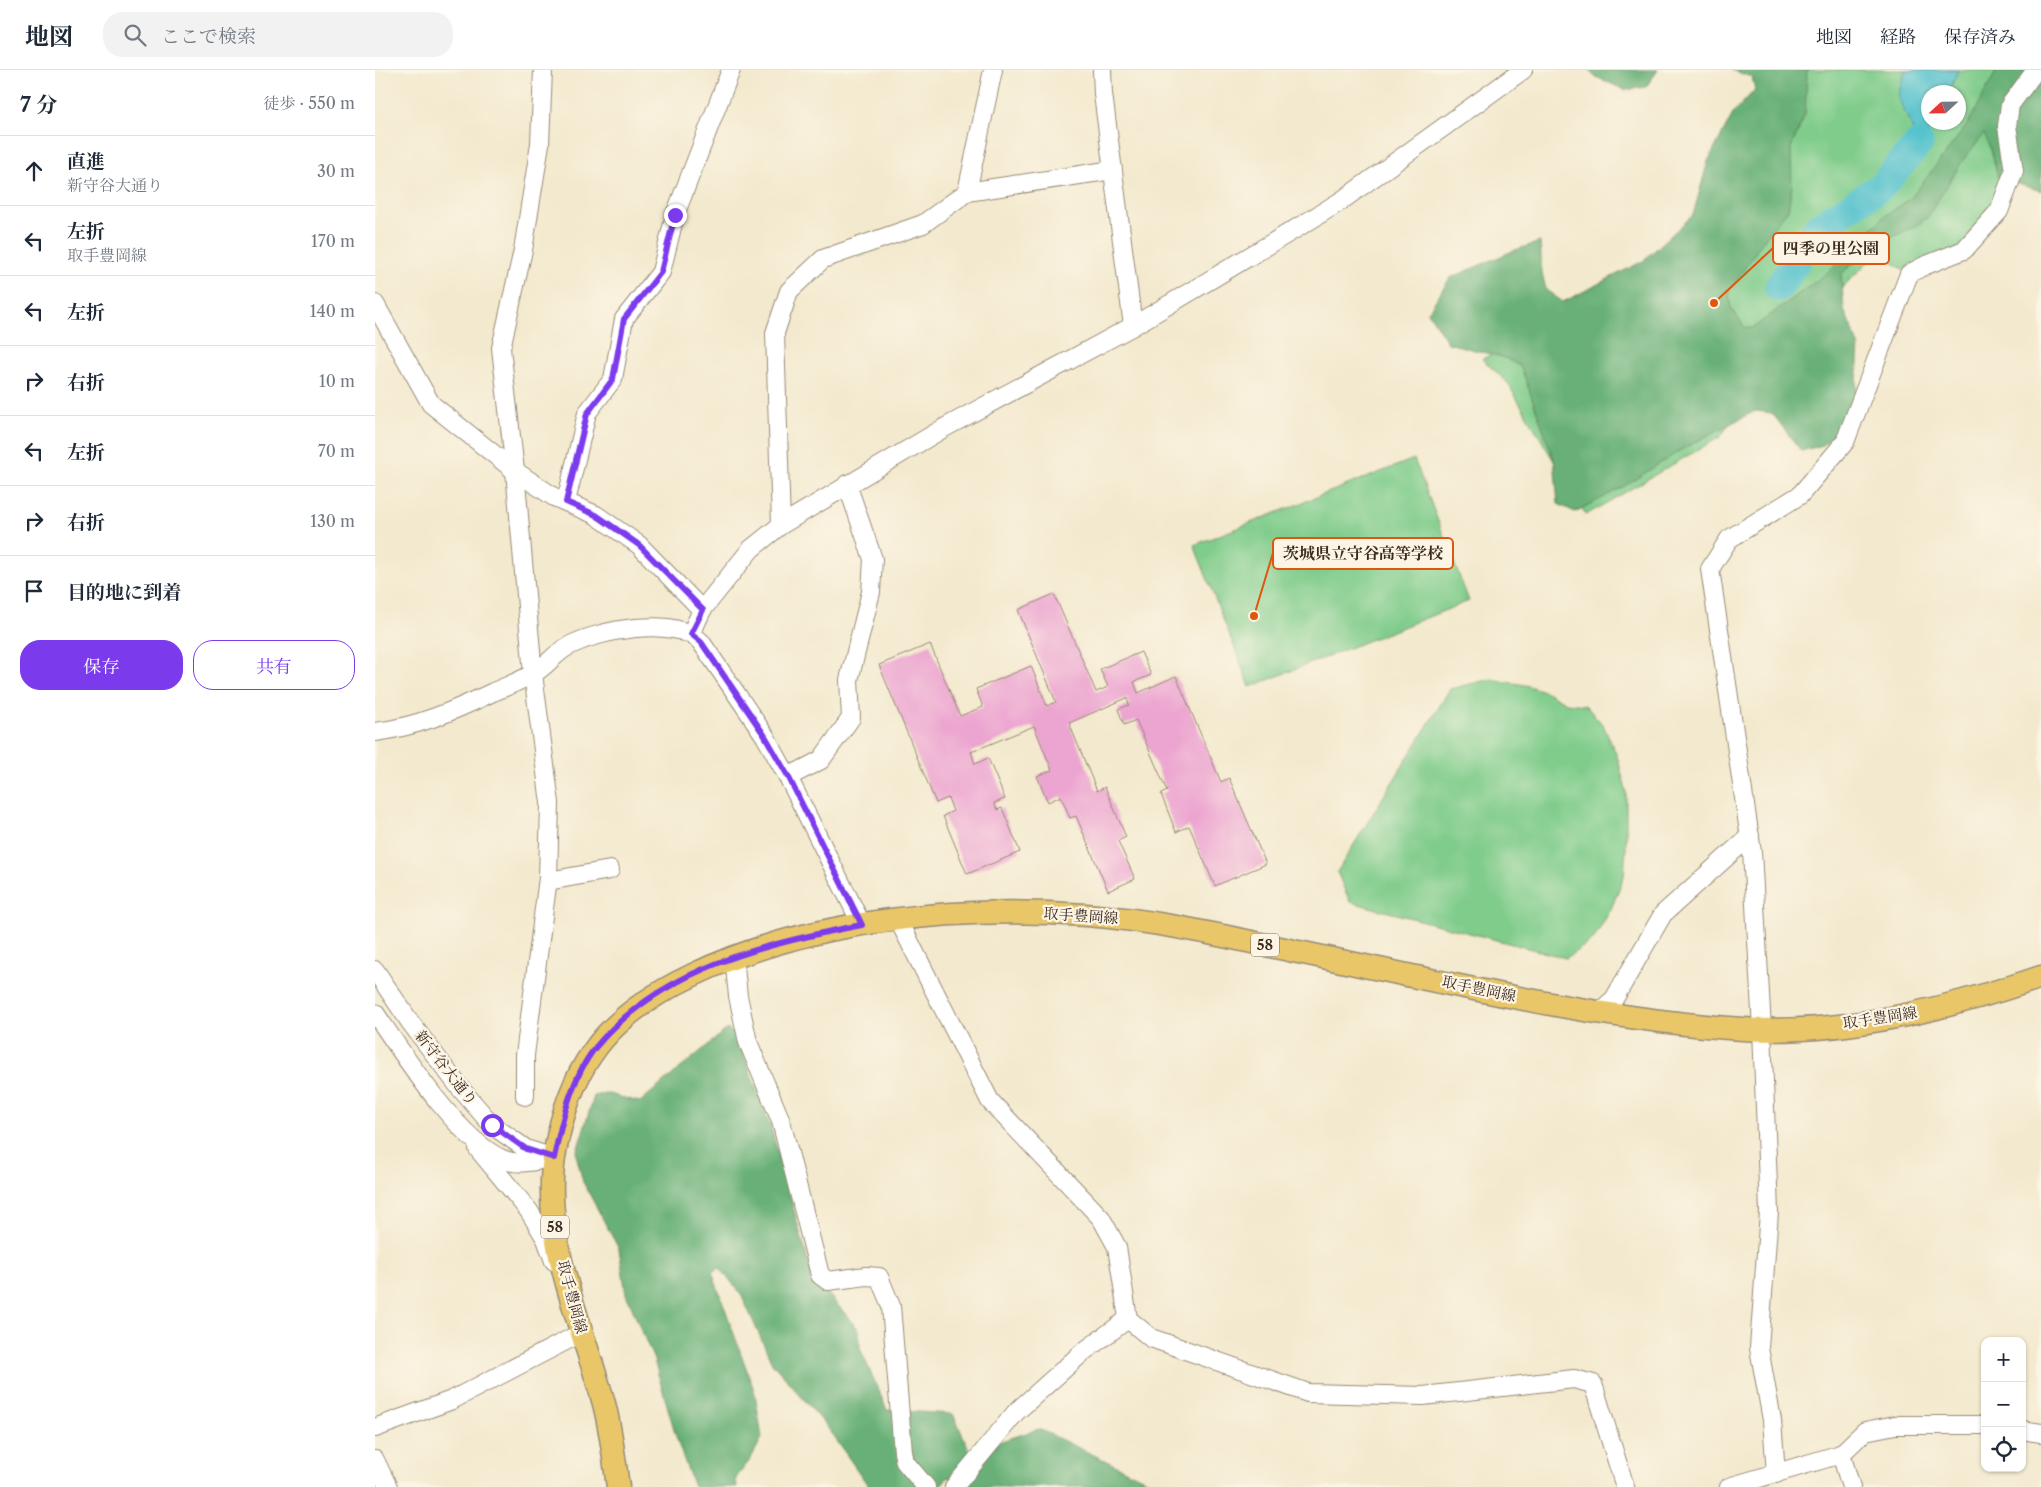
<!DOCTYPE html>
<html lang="ja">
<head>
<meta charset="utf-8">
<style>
	:root { --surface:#fff; --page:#f2f2f3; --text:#1f2937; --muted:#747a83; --line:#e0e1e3; --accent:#7c3aed }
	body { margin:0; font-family:"Libre Caslon Text","Noto Serif JP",serif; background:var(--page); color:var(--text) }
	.controls { position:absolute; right:15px; bottom:15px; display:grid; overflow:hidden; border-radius:10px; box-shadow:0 1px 4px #0004 }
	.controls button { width:45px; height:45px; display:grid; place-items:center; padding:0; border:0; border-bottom:1px solid var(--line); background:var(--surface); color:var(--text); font:25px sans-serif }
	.compass { position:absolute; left:1546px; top:15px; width:45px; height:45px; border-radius:50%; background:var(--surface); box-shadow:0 1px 4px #0004; rotate:248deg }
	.stop { position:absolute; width:15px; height:15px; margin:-11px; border:4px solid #7c3aed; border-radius:50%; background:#fff }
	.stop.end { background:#7c3aed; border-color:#fff; box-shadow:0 1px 5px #0008 }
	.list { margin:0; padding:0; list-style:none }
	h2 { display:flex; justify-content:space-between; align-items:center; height:65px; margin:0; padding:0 20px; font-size:21px }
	h2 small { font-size:16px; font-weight:400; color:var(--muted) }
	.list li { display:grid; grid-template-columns:32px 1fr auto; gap:15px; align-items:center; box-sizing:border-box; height:70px; padding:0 20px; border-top:1px solid var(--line) }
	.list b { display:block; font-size:19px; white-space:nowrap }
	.list p { margin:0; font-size:16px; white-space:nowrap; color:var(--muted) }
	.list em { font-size:16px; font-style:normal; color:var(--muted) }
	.actions { display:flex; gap:10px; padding:15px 20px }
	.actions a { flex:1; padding:11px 0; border:1px solid var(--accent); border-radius:20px; text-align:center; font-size:18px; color:var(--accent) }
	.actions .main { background:var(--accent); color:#fff }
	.icon { flex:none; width:28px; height:28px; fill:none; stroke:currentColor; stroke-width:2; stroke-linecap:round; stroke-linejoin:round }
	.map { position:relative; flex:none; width:1666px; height:1417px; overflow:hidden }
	header { display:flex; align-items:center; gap:30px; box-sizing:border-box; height:70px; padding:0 25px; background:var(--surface); border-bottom:1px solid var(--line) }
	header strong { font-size:24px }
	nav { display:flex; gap:28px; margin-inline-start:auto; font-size:18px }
	.search { width:350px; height:45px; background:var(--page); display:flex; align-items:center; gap:12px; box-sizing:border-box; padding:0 18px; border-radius:20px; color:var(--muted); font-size:19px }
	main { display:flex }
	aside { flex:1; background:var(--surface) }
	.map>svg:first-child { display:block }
	.green { fill:#7fcc8b; stroke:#5d7b54; fill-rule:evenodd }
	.forest { fill:#67b077; stroke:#516d4a }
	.water { fill:#55c2cd; stroke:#487676 }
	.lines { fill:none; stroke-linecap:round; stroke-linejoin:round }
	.river { stroke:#55c2cd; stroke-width:29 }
	.building { fill:#eca4d0 }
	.minor-casing { stroke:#978a76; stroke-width:20 }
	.major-casing { stroke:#978a76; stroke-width:25 }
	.minor { stroke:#fff; stroke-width:18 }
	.major { stroke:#e9c769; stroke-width:22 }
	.route { stroke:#7c3aed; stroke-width:6 }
	.labels { text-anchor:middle; stroke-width:4.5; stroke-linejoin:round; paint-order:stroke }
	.shield { fill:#fcf5e5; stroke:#75675a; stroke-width:1 }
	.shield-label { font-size:14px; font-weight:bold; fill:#3b2a1e }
	.street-label { font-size:15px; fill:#3b2a1e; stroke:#fcf5e5 }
	.leader { fill:none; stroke:#df570d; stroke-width:2 }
	.callout-dot { fill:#df570d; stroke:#fcf5e5; stroke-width:2 }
	.callout { fill:#fcf5e5; stroke:#df570d; stroke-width:2 }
	.callout-label { font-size:16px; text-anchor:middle; font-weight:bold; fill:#3b2a1e }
</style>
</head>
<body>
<header>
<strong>地図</strong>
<div class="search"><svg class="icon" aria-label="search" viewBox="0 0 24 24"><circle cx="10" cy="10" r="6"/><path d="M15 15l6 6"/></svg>ここで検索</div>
<nav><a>地図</a><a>経路</a><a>保存済み</a></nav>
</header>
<main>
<aside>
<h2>7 分<small>徒歩 · 550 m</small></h2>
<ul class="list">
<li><svg class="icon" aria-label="ahead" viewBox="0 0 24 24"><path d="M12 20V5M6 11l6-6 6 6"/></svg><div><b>直進</b><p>新守谷大通り</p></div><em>30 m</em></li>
<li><svg class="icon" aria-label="left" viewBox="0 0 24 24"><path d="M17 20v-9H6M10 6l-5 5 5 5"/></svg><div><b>左折</b><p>取手豊岡線</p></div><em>170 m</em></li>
<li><svg class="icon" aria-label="left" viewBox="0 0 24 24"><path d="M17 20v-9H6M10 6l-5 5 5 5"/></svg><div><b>左折</b></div><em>140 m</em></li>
<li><svg class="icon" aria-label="right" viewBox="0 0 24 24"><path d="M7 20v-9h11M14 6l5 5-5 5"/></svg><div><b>右折</b></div><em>10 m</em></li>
<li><svg class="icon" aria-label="left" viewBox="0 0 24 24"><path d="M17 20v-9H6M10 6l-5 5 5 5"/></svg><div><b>左折</b></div><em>70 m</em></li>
<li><svg class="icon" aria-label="right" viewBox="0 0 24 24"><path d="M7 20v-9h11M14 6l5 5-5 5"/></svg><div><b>右折</b></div><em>130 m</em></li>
<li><svg class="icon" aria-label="arrive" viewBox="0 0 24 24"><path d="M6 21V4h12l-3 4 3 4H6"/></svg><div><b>目的地に到着</b></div></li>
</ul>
<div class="actions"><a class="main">保存</a><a>共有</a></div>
</aside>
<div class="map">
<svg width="1666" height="1417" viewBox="0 0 1666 1417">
	<rect width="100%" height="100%" fill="#fcf5e5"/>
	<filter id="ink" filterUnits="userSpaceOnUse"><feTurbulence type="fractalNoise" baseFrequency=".02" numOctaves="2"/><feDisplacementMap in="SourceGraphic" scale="10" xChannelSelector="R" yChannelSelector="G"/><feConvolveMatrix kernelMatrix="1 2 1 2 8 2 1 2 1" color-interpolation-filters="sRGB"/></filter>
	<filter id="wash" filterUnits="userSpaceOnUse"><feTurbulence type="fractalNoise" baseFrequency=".0096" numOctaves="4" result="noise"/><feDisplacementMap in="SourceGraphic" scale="20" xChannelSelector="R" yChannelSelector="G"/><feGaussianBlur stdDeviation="1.12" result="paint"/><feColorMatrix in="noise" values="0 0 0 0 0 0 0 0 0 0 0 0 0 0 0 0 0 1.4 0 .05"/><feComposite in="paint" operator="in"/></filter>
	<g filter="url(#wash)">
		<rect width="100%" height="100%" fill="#f3e9ce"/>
		<g class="green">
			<path d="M 1424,0 L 1661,0 L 1639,101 L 1589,180 L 1534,204 L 1503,182 L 1423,261 L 1345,367 L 1211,445 L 1132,312 L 1107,289 L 1288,205 ZM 1554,22 L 1584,22 L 1584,52 L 1554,52 Z"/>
			<polygon points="1039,389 1094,531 875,617 819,475"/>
			<polygon points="1116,609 1150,615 1172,622 1191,633 1210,635 1228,655 1242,686 1251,720 1251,777 1249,806 1236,839 1218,870 1191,888 975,832 962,802 1075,619"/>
		</g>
		<g class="forest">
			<polygon points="1214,0 1283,0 1271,17 1250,20 1219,6"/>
			<polygon points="1356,0 1432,0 1430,44 1416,78 1417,116 1413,140 1392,165 1354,222 1356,238 1370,258 1378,258 1452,203 1508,147 1536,128 1592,55 1622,0 1666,0 1666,121 1623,107 1616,80 1609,64 1588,90 1552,148 1541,156 1498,176 1466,204 1469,240 1484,275 1480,347 1448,375 1426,381 1397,343 1380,341 1309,378 1248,417 1200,442 1183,434 1179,390 1146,297 1130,288 1073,273 1053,242 1075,208 1140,180 1165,172 1167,202 1171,220 1188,232 1268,191 1318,145 1333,91 1359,42 1380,20 1377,7"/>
			<polygon points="352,959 361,964 396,1058 437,1205 484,1260 485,1278 512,1340 578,1344 595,1381 664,1359 786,1417 586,1417 573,1407 564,1417 494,1417 450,1354 397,1293 366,1224 345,1198 337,1202 380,1323 387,1368 375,1390 361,1408 362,1417 319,1417 303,1373 279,1290 251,1224 244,1179 208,1112 201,1084 219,1026 230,1023 265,1032"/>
		</g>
		<polygon class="water" points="1530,0 1583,0 1574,22 1554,22 1554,52 1560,53 1544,73 1523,27"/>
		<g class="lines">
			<polyline class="river" points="1404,217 1443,157 1507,116 1544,73"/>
		</g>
		<g id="blocks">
			<polygon class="building" points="679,524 721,622 733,617 725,599 766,582 776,605 759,612 763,623 801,606 846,712 854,708 891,794 840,816 814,756 801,762 786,724 792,721 761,650 749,655 743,639 754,635 752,628 694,653 722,721 730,717 751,767 743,771 760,809 733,821 701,746 695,748 686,726 673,732 662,706 677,700 659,656 596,682 600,694 613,688 630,729 619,733 622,740 627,738 645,782 592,804 568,746 578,741 573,728 561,733 504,595 555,574 585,646 608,637 601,619 656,596 672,636 681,632 643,540"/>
		</g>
	</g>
	<g filter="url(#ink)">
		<use href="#blocks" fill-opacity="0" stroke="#978a76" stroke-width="1"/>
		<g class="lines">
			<defs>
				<g id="minor">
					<polyline points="727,0 728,24 758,256"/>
					<polyline points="592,122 618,0"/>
					<polyline points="0,234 56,334 140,401 179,427 221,445 264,475 327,540"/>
					<polyline points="191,432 212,343 238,309 249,249 286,202 300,145 356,0"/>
					<polyline points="406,455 400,263 414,221 448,189 548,154 592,122 738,100"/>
					<polyline points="316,564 327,540 376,479 406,455 569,358 758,256 932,152 966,131 1148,0"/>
					<path d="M 0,662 C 42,657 81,640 118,622 C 131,617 144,611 156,605 C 170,598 179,584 192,577 C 222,560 300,545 326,572 L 390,666 L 413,707 L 487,855"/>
					<polyline points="413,707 446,690 476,648 474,610 496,522 498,489 472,414"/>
					<polyline points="173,811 235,800"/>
					<polyline points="523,849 615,1031 726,1148 742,1177 753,1249 776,1268 933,1323 1048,1326 1199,1309 1218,1314 1250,1417"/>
					<polyline points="359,887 363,926 373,972 406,1051 445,1205 453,1211 491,1206 504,1207 516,1236 528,1382 530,1392 551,1417"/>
					<polyline points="0,900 35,952 85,1018 117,1055 151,1079 179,1088"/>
					<path d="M 0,943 C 28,984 82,1069 127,1089 C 142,1096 160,1091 176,1088"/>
					<polyline points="1223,943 1239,929 1288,844 1375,766"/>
					<polyline points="150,1026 150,985 173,808 175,733 158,604 140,401 126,278 148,180 165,74 168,0"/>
					<polyline points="103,1079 154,1141 171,1169 179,1191"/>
					<polyline points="0,1358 77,1330 206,1263"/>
					<polyline points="1647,1360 1666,1363"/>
					<polyline points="1466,1384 1476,1417"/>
					<polyline points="0,1390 13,1417"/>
					<polyline points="1401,1404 1397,1350 1384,1278 1394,1142 1387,959 1377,782 1335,499 1354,469 1425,425 1470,372 1534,204 1549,196 1589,180 1624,141 1639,101 1632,56 1635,35 1661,0"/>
					<polyline points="579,1417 641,1342 708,1282 753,1249"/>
					<polyline points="1354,1417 1466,1384 1490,1361 1520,1355 1610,1355"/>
				</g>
				<path id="major" d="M 243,1417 C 239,1388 236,1358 228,1330 C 206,1253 165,1163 180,1082 C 186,1048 198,1010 218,982 C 242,947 280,923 318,905 C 434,849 584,836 711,845 C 779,850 848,866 914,880 C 1065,911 1215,949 1368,959 C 1469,965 1572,939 1666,907"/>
			</defs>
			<use href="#minor" class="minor-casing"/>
			<use href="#major" class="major-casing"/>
			<use href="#minor" class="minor"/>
			<use href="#major" class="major"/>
		</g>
	</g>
	<g class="lines" filter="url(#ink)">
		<path class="route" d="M 117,1055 L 151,1079 L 179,1088 C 186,1053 197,1007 220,978 C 284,899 391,873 487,855 L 413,706 L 390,666 L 326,572 L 316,564 L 328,540 L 264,475 L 221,445 L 191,432 L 212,344 L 238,309 L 249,249 L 286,202 L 300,145"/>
	</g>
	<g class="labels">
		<g class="shield">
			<rect x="876" y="863.5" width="28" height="23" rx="4"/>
			<rect x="166" y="1145.5" width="28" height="23" rx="4"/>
		</g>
		<g class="shield-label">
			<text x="890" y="880">58</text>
			<text x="180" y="1162">58</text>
		</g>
		<g class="street-label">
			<text transform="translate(706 846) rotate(4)" y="5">取手豊岡線</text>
			<text transform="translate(1104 919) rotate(12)" y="5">取手豊岡線</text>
			<text transform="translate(1505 948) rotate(-9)" y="5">取手豊岡線</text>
			<text transform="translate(71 998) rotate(52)" y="5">新守谷大通り</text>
			<text transform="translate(197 1227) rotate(75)" y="5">取手豊岡線</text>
		</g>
	</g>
	<path class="leader" d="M1339 233L1398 178M879 546L898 483"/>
	<g class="callout-dot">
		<circle cx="1339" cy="233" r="5"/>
		<circle cx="879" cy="546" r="5"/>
	</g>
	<g class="callout">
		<rect x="1398" y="163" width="116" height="31" rx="5"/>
		<rect x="898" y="468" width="180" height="31" rx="5"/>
	</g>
	<g class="callout-label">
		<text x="1456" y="184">四季の里公園</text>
		<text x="988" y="489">茨城県立守谷高等学校</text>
	</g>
</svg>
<div class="controls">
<button>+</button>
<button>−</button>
<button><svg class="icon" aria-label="locate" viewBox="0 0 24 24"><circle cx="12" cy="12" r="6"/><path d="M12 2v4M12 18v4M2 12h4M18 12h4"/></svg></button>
</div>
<svg class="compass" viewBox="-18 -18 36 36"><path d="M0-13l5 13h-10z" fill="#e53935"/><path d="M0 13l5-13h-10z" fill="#747a83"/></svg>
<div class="stop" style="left:117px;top:1055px"></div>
<div class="stop end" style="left:300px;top:145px"></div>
</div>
</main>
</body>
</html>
